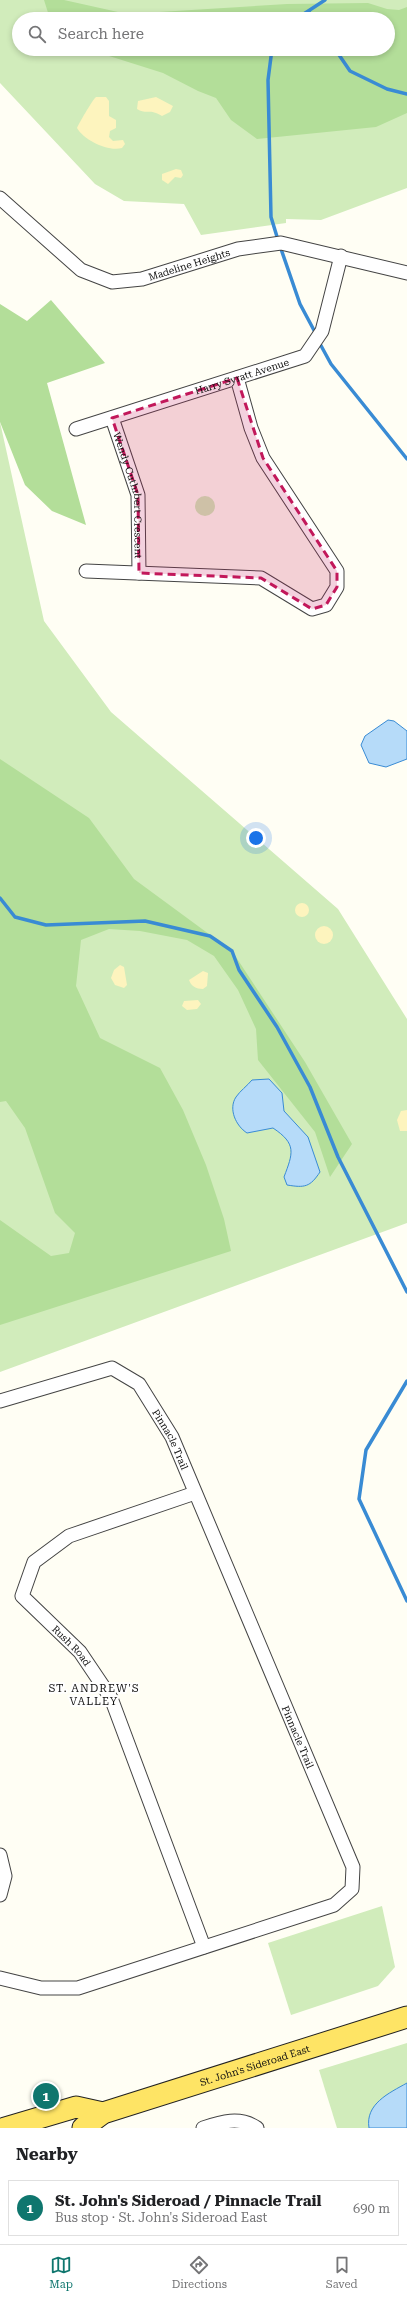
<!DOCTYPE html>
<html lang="en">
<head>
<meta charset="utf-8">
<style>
	:root { --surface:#fff; --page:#f6f6f6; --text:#202124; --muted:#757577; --line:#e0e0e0; --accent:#0f766e }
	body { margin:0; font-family:"Roboto Serif",serif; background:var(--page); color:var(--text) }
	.you { position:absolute; left:256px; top:838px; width:14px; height:14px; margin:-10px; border:3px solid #fff; border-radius:50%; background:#1a73e8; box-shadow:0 0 0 6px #1a73e833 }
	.badge { display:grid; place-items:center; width:26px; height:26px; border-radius:50%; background:var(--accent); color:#fff; font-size:13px; font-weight:700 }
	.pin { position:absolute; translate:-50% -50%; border:2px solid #fff; box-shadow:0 1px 4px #0006 }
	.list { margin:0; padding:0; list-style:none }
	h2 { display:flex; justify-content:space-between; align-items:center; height:52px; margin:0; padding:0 16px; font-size:17px }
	h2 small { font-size:13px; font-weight:400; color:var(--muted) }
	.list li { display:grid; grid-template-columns:26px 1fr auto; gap:12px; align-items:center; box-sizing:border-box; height:56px; margin:0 8px 8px; padding:0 8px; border:1px solid var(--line); border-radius:0px }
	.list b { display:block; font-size:15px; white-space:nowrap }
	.list p { margin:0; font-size:13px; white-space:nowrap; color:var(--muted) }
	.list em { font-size:13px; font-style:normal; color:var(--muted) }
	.icon { flex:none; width:22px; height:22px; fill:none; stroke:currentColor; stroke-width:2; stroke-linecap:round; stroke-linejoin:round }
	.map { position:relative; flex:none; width:407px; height:2128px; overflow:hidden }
	.search { position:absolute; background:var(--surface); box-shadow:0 2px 6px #0003; left:12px; right:12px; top:12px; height:44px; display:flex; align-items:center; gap:10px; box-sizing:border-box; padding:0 14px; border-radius:22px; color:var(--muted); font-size:15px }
	.sheet { height:116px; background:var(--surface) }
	nav { display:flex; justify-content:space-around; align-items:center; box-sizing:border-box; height:56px; border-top:1px solid var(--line); background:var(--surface); font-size:11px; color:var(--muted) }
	nav a { display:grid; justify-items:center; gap:2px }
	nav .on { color:var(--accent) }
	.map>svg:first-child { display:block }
	.green { fill:#d1ecbb; fill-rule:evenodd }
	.forest { fill:#b3de99 }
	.sand { fill:#fdf4be }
	.water { fill:#b6dbf9; stroke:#398bd4 }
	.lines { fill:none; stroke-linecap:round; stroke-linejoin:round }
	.stream { stroke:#398bd4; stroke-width:3.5 }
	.street-casing { stroke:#444; stroke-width:15 }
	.primary-casing { stroke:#222; stroke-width:23 }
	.street { stroke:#fff; stroke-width:13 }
	.primary { stroke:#fee465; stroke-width:21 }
	.marked { fill:#c2185b; fill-opacity:0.2; stroke:#c2185b; stroke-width:3; stroke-dasharray:8 5; stroke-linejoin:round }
	.labels { text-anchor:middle; stroke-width:4; stroke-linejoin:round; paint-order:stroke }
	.street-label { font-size:10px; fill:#111; stroke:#fff }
	.neighbourhood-label { font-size:11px; letter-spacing:1px; fill:#111; stroke:#fff }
</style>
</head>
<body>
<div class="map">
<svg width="407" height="2128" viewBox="0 0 407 2128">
	<rect width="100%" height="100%" fill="#fffef4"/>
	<g class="green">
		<path d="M 0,0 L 407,0 L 407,188 L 321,220 L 286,219 L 286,223 L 201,235 L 184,204 L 124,201 L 95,184 L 0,83 ZM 19,19 L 388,19 L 388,49 L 19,49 Z"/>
		<polygon points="0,422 44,621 111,712 338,909 407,1019 407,1223 0,1372"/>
		<circle cx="205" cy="506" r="10"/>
		<polygon points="382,1906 395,1967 378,1986 291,2015 268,1943"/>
		<polygon points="407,2043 407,2128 337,2128 319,2070"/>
	</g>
	<g class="forest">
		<polygon points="44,0 64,0 127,14 287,4 368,3 387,9 399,10 407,7 407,113 376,127 257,139 231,120 216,98 198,91 163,73 87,49 388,49 388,19 50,19"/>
		<polygon points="51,300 105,363 47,383 86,525 52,511 25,485 0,422 0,304 27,321"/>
		<polygon points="0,759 89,818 134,879 232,951 305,1062 352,1144 330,1177 315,1132 258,1060 256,1029 238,990 214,956 187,940 140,931 109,929 81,940 76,986 100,1038 160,1068 183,1110 206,1165 224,1219 231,1251 0,1325 0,1220 51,1256 69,1253 75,1233 55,1213 25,1128 6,1101 0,1102"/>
	</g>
	<g class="sand">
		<path d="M 96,97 L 106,97 L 109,101 L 109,116 L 116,120 L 116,128 L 110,131 L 109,137 L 113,141 L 123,140 L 125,144 L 122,148 C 108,152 84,140 77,128 C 78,125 93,99 96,97 Z"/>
		<path d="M 156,97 L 173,106 L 170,112 L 162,116 C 150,108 146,115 137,109 L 138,101 Z"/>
		<polygon points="176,169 181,170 183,175 181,178 175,177 168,184 162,180 162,174"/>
		<circle cx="302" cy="910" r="7"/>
		<circle cx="324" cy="935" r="9"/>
		<polygon points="120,965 124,967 127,985 124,988 115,985 111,978 114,970"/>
		<path d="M 203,971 L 208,973 L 207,986 L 203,989 C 196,989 191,986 189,980 Z"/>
		<polygon points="198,1000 201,1004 197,1009 187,1010 182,1006 184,1001"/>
		<polygon points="407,1110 407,1131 400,1131 397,1120 401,1111"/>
	</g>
	<g class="water">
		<polygon points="388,720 394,721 407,731 407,759 386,767 369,763 361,745 365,736"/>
		<path d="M 269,1079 L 282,1093 L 284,1111 L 308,1137 L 320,1172 C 310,1187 305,1188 287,1185 L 284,1177 C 293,1153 297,1144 273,1128 L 247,1133 C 236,1126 228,1109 236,1097 C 240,1091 247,1086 252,1080 Z"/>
		<path d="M 407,2083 L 407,2128 L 369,2128 C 365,2104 389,2093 407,2083 Z"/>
	</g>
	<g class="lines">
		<g class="stream">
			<polyline points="309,12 314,19"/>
			<polyline points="296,19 325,0"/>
			<polyline points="272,49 268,80 271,217 278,240"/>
			<polyline points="335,49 350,71 387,89 407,94"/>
			<polyline points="280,246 300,304 316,334"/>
			<polyline points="319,342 331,364 407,459"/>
			<polyline points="0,898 15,917 46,925 145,921 210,936 232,951 239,970 277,1027 310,1087 338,1157 407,1292"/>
			<polyline points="407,1381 366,1450 359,1499 407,1601"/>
		</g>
		<defs>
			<g id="street">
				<path id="s1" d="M 0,198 L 81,270 L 112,282 L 142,279 L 238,249 L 281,243 L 407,273"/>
				<path id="s2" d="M 112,418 L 138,495 L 139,573"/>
				<path id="s3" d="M 76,429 L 305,356 L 322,331 L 341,256"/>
				<polyline points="86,571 261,578 312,609 326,605 337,587 337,571 263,458 251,428 237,378"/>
				<path id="s4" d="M 0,1401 L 112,1368 L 139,1384 L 172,1437 L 353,1867 L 352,1889 L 334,1905 L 78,1988 L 41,1988 L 0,1978"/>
				<path id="s5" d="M 195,1493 L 69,1536 L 34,1562 L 22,1596 L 80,1652 L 111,1698 L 204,1947"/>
				<polyline points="0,1855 5,1876 0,1895"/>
				<path d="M 203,2128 C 221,2122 240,2116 257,2128"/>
			</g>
			<g id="primary">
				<polyline points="5,2128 76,2107 103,2113"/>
				<path id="s6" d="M 83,2128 L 103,2113 L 407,2017"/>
			</g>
		</defs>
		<use href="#street" class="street-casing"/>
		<use href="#primary" class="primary-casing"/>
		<use href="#street" class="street"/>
		<use href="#primary" class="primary"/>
	</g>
	<path class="marked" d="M 237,378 L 263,458 L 337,571 L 337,587 L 326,605 L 312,609 L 261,578 L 139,573 L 138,495 L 112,418 Z"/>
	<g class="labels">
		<g class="street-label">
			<text dy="4" stroke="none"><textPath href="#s1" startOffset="221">Madeline Heights</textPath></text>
			<text dy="4" stroke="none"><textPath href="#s3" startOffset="174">Harry Syratt Avenue</textPath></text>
			<text dy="4" stroke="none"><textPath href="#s2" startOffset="80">Wendy Cuthrbert Crescent</textPath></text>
			<text dy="4" stroke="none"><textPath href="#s4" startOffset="212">Pinnacle Trail</textPath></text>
			<text dy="4" stroke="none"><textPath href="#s5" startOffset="283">Rush Road</textPath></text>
			<text dy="4" stroke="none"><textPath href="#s4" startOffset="536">Pinnacle Trail</textPath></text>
			<text dy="4" stroke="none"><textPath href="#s6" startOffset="184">St. John's Sideroad East</textPath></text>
		</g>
		<g class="neighbourhood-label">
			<text x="94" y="1692">ST. ANDREW'S<tspan x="94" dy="13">VALLEY</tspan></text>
		</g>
	</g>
</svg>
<div class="you"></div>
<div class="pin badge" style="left:46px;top:2096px">1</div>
<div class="search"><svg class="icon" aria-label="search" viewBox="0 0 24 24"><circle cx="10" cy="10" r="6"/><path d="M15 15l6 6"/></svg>Search here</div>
</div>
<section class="sheet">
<h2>Nearby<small></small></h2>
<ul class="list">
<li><span class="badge">1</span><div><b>St. John's Sideroad / Pinnacle Trail</b><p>Bus stop · St. John's Sideroad East</p></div><em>690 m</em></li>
</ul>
</section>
<nav>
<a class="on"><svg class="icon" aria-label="map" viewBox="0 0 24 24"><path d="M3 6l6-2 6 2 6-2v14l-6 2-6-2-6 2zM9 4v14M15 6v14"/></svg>Map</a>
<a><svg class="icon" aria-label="directions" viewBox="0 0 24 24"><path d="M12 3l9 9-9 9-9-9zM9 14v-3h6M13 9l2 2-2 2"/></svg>Directions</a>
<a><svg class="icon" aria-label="saved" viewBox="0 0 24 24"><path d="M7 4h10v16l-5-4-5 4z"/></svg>Saved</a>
</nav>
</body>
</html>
